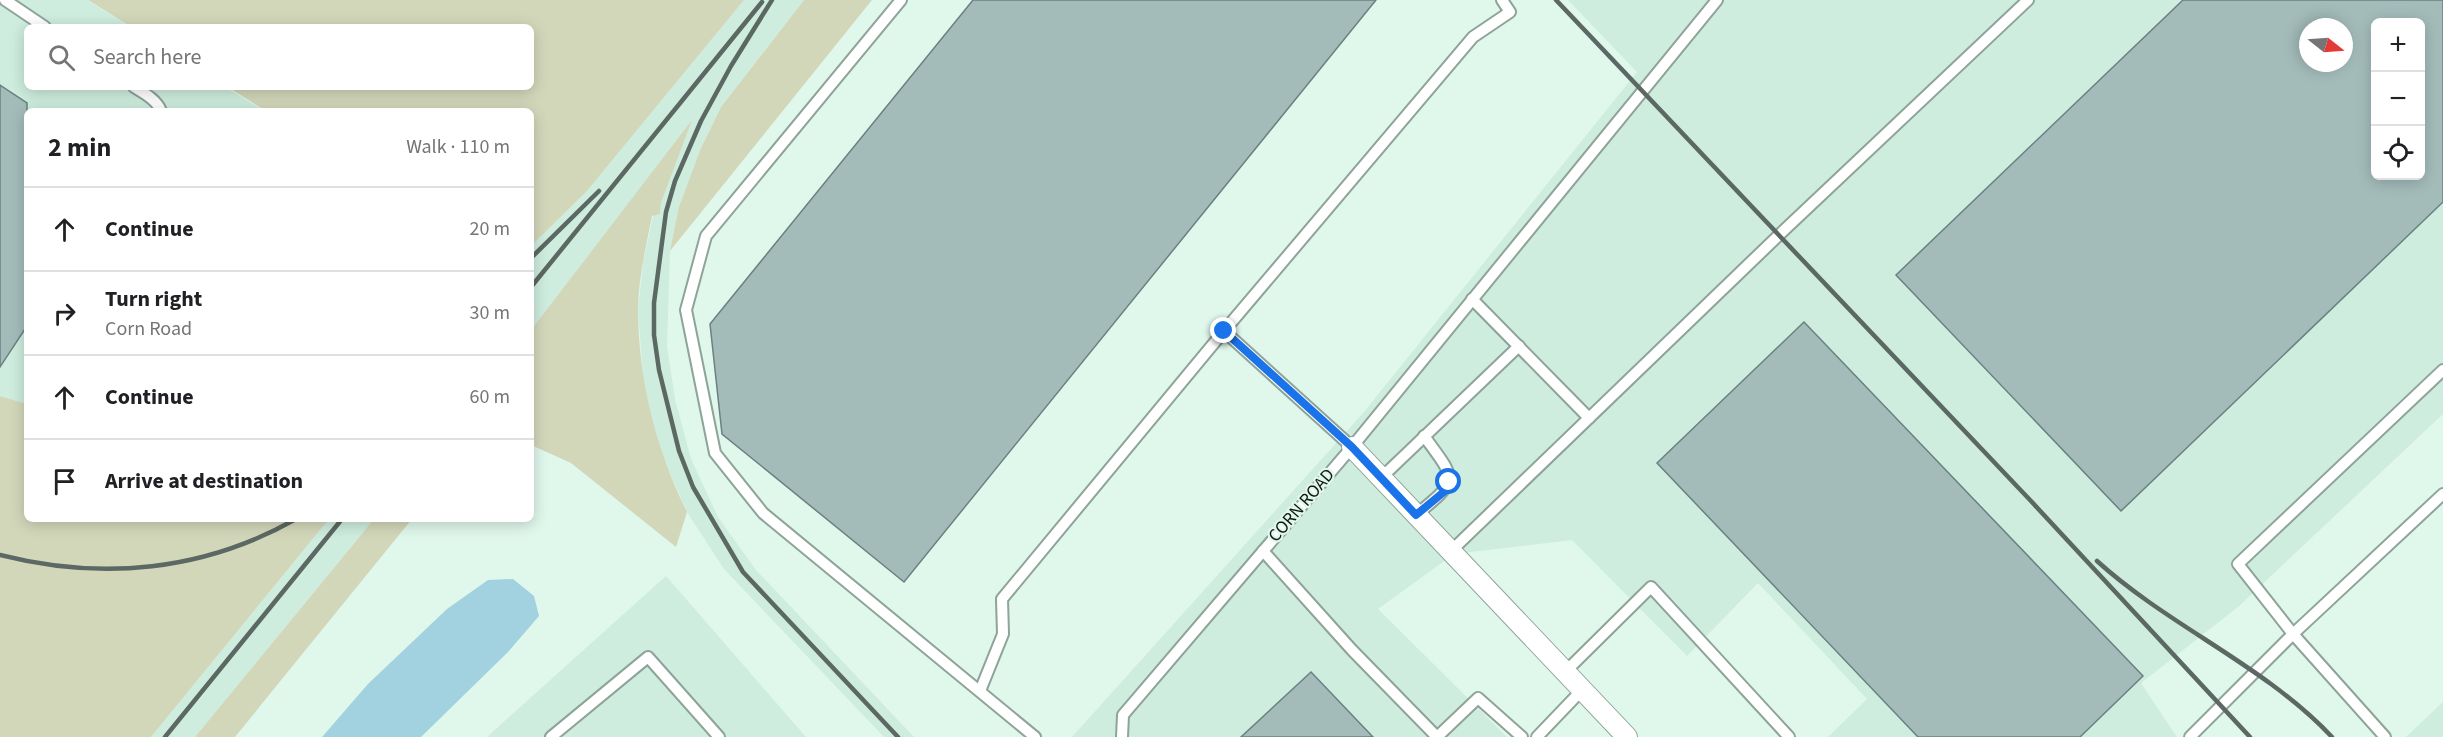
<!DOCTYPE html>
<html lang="en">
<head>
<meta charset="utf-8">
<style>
	:root { --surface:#fff; --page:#f6f6f6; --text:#202124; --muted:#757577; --line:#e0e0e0 }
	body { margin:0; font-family:"Source Sans 3",sans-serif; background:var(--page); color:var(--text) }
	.controls { position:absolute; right:18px; top:18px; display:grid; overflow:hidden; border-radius:9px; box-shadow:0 3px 15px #0003 }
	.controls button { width:54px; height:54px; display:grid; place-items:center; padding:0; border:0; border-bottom:2px solid var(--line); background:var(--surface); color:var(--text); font:30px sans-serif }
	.compass { position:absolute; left:2299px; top:18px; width:54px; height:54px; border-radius:50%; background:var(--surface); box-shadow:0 3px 15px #0003; rotate:107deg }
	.stop { position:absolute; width:18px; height:18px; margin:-14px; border:4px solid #1a73e8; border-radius:50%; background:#fff }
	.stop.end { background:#1a73e8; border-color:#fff; box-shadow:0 2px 6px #0008 }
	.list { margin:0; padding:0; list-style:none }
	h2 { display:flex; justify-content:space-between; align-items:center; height:78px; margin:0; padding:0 24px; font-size:26px }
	h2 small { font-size:20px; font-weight:400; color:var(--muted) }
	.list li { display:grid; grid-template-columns:39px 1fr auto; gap:18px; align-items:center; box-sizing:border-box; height:84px; padding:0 24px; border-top:2px solid var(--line) }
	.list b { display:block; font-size:22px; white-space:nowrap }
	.list p { margin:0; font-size:20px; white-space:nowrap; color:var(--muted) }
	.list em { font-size:20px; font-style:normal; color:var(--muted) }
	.icon { flex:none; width:33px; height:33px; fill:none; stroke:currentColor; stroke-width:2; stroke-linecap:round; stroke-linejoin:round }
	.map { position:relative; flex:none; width:2443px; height:737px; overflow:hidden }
	.search { position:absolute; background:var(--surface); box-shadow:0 3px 15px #0003; left:24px; top:24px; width:510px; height:66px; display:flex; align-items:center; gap:15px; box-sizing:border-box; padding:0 21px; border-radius:9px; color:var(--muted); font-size:22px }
	.panel { position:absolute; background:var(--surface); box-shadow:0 3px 15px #0003; left:24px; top:108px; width:510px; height:414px; border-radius:9px }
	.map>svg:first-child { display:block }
	.built { fill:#ceedde; fill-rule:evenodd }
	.green { fill:#d3d7ba }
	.water { fill:#a2d1df }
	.building { fill:#a3bcba; stroke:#6a8180; stroke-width:1.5; fill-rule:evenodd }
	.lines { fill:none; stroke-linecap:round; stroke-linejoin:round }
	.lane-casing { stroke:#8ea399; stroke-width:14 }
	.street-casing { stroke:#8ea399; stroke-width:22 }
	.lane { stroke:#fff; stroke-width:10 }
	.street { stroke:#fff; stroke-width:20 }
	.rail { stroke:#5c6863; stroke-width:4.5 }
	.route { stroke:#1a73e8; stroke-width:8 }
	.labels { text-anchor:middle; stroke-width:4.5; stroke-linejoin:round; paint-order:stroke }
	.street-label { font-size:18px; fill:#111815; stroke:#e0f7ec }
</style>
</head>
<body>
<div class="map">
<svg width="2443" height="737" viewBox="0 0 2443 737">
	<rect width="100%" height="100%" fill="#e0f7ec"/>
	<g class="built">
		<polygon points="0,0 87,0 130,27 27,27 27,87 225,87 264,111 27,111 27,404 0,396"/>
		<polygon points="744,0 804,0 721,107 701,148 670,251 667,346 675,399 691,459 718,517 756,570 914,737 884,737 724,569 687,512 659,448 644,387 638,311 643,263 653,216 660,213 661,203 690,123 531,330 531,246 587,191"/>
		<path d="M 1568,0 L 2443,0 L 2443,414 L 2238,607 L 2141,683 L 2177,737 L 1828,737 L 1867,699 L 1758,583 L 1687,656 L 1572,540 L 1454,554 L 1378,609 L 1507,737 L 1072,737 L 1364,412 L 1637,72 ZM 2376,22 L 2420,22 L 2420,176 L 2376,176 ZM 2308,27 L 2344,27 L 2344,63 L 2308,63 Z"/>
		<polygon points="329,519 374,519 195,737 151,737"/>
		<polygon points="666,576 806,737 487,737"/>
		<polygon points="2443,702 2443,737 2406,737"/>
	</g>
	<g class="green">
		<polygon points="88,0 744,0 587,191 531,246 531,111 266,111 228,87 531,87 531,27 131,27"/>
		<polygon points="804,0 872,0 670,251 679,207 701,148 721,107"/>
		<path d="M 692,120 L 661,203 L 660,214 L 652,216 C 646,247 638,279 638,312 C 639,382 656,449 687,512 L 676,547 L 571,463 L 531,445 L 531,330 Z"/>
		<polygon points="0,396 27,404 27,519 329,519 151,737 0,737"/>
		<polygon points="374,519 412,519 235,737 195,737"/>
	</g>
	<polygon class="water" points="513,579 534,596 539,616 508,652 421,737 322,737 368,684 447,609 488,580"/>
	<g class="building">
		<polygon points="973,0 1376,0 904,582 722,434 710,324"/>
		<path d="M 2183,0 L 2443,0 L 2443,202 L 2121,511 L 1896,275 ZM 2376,22 L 2421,22 L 2421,176 L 2376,176 ZM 2308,27 L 2344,27 L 2344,63 L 2308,63 Z"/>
		<polygon points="0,85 27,103 27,326 0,367"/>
		<polygon points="1804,322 2143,676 2080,737 1918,737 1657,463"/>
		<polygon points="1311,672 1373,737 1241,737"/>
	</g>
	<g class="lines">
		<defs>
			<g id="lane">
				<polyline points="5,0 45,27"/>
				<polyline points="901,0 706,236 686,310 715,453 763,513 1035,737"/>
				<path d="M 134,87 C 144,93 157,100 161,111"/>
				<polyline points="1472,299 1589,418"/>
				<polyline points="1224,331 1352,447"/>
				<polyline points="1381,478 1519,346"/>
				<path d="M 1416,515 C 1460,479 1457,481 1424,436"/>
				<polyline points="1263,551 1352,650 1437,737 1478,698 1522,737"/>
				<polyline points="1451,551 1779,235 2028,0"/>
				<polyline points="1564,673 1651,587 1789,737"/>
				<polyline points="980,691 1003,634 1002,599 1224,331 1473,37 1510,12 1502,0"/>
				<polyline points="551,737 648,657 719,737"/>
				<polyline points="1122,737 1123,715 1352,447 1717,0"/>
				<polyline points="1537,737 1581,691"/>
				<polyline points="2190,737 2293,634 2443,494"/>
				<polyline points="2385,737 2293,634 2238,564 2443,370"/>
			</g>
			<polyline id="street" points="1352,447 1627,737"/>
		</defs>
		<use href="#lane" class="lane-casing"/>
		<use href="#street" class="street-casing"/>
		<use href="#lane" class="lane"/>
		<use href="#street" class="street"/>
		<g class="rail">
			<polyline points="772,0 731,66 701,121 675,181 666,212 654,303 654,335 659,370 679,451 693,487 743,572 898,737"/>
			<polyline points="1556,0 2030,500 2250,737"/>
			<polyline points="531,258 599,191"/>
			<polyline points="531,287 762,2"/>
			<path d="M 0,555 C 102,581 204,571 296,519"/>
			<path d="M 2097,561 C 2170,627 2264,665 2332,737"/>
			<polyline points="165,737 342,519"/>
		</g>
	</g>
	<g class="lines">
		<polyline class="route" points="1224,331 1352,447 1416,515 1445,491 1449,482"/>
	</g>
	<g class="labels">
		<g class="street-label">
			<text transform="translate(1301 505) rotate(-49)" y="6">CORN ROAD</text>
		</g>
	</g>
</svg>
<div class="controls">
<button>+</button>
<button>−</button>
<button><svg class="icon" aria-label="locate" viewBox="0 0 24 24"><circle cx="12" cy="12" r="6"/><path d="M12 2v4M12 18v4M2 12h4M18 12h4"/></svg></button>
</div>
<svg class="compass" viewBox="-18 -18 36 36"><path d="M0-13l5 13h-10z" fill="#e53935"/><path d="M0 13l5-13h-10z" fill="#757577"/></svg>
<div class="stop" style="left:1449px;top:482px"></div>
<div class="stop end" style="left:1224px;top:331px"></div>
<div class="search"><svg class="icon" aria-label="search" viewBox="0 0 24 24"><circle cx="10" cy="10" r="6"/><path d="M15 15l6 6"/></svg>Search here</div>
<section class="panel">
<h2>2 min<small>Walk · 110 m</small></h2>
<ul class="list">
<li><svg class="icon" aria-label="ahead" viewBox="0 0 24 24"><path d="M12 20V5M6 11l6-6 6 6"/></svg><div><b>Continue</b></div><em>20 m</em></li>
<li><svg class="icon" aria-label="right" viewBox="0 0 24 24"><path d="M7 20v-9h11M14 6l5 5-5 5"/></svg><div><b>Turn right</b><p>Corn Road</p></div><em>30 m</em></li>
<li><svg class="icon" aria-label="ahead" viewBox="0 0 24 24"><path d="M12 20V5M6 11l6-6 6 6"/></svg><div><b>Continue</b></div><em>60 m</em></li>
<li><svg class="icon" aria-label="arrive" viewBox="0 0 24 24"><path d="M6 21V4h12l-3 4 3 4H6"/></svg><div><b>Arrive at destination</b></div></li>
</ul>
</section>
</div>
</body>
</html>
